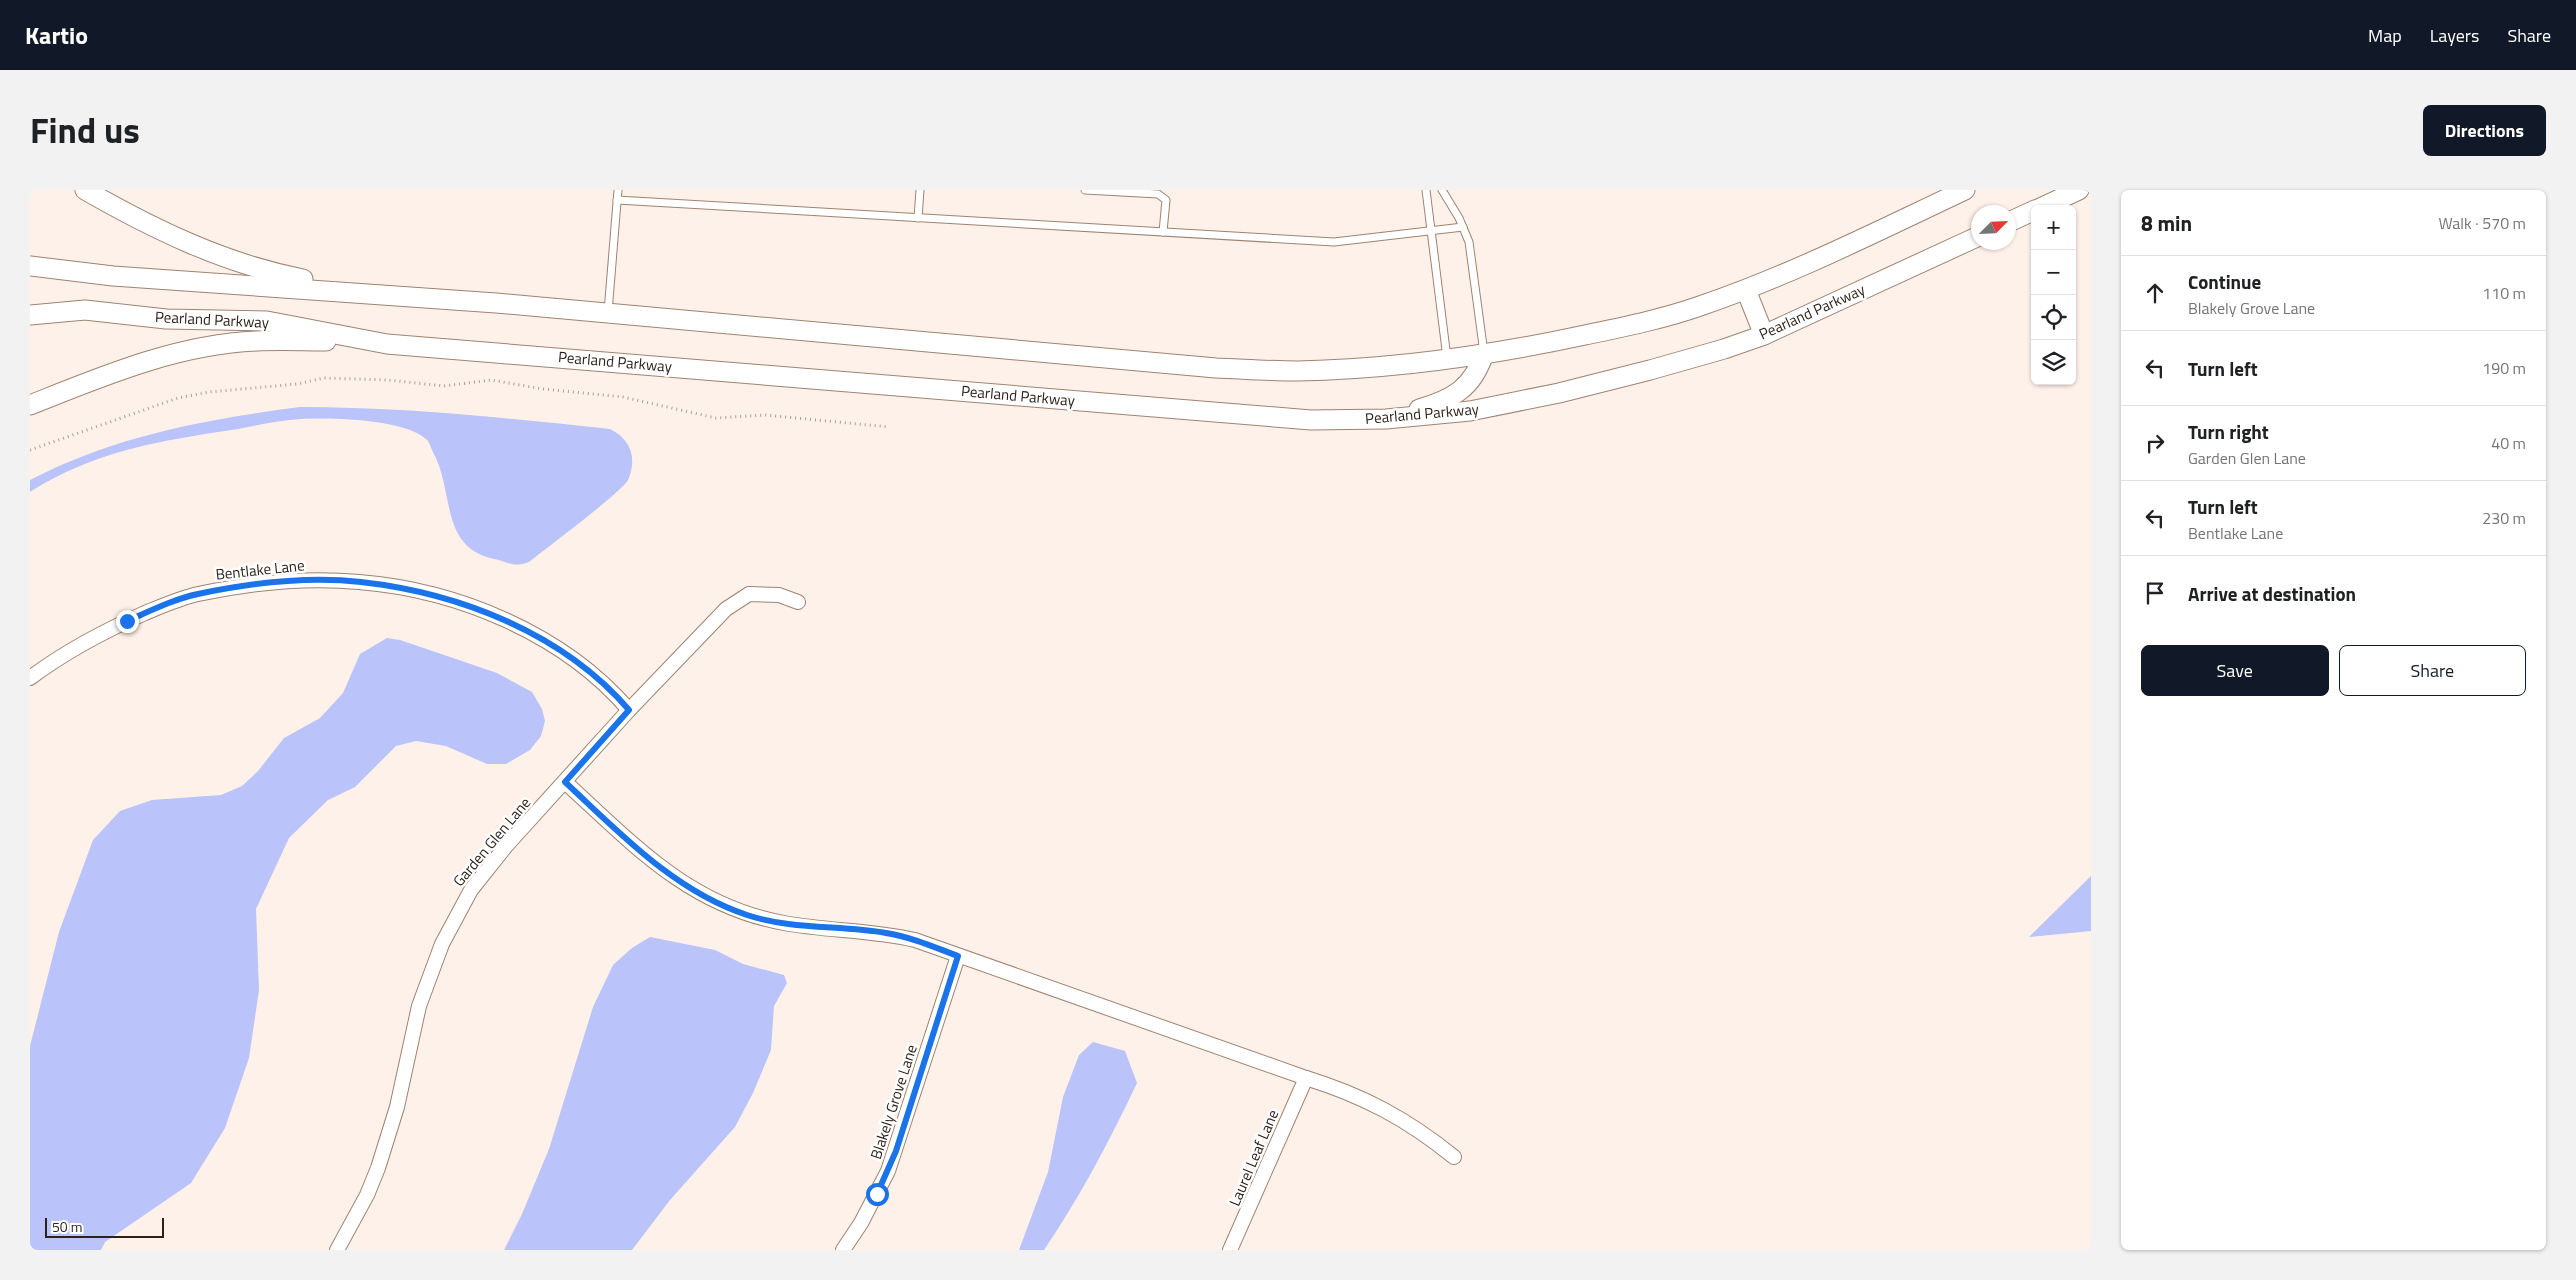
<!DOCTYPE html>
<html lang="en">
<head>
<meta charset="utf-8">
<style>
	:root { --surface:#fff; --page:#f2f2f2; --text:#202124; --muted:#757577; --line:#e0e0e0; --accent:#111827 }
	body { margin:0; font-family:"Titillium Web",sans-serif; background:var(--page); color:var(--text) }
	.controls { position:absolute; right:15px; top:15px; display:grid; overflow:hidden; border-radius:8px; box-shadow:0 1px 4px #0004 }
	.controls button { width:45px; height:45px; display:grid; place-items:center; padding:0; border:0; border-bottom:1px solid var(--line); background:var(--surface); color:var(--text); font:25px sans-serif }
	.compass { position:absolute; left:1941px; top:15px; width:45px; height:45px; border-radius:50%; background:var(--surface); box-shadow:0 1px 4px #0004; rotate:66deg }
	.scale { position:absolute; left:15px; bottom:12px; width:119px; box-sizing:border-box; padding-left:5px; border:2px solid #2d221a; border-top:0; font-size:14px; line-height:18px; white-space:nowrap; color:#2d221a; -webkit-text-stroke:4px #fff; paint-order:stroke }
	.stop { position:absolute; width:15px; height:15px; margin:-11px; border:4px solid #1a73e8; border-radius:50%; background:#fff }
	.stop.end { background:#1a73e8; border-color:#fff; box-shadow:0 1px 5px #0008 }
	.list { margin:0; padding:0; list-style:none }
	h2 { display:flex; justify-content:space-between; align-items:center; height:65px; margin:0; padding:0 20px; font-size:21px }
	h2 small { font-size:16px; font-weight:400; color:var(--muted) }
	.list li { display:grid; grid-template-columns:32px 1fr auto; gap:15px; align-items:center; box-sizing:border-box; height:75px; padding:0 20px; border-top:1px solid var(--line) }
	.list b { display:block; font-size:19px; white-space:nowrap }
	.list p { margin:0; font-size:16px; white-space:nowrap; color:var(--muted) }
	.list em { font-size:16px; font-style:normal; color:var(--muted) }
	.actions { display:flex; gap:10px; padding:15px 20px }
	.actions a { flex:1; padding:11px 0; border:1px solid var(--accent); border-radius:8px; text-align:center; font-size:18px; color:var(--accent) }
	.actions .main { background:var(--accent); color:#fff }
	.icon { flex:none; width:28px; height:28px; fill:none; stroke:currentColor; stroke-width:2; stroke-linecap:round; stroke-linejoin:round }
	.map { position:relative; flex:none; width:2061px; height:1060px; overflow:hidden; border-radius:8px }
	header { display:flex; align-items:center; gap:30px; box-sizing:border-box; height:70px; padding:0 25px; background:var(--accent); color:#fff }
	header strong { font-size:24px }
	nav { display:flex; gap:28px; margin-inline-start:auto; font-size:18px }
	.intro { display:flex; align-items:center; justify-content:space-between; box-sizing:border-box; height:120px; padding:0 30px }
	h1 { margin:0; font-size:35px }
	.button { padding:12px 22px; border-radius:8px; background:var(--accent); color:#fff; font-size:18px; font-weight:700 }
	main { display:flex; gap:30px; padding:0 30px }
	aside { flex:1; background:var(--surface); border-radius:8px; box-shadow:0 1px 4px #0004 }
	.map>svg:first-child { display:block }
	.water { fill:#bac3fa }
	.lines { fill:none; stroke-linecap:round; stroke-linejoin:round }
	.service-casing { stroke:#9f8370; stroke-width:9 }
	.minor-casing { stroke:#9f8370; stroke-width:16 }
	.secondary-casing { stroke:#9f8370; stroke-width:21 }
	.path { stroke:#aa9e96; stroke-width:3; stroke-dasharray:1 4; stroke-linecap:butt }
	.service { stroke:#fff; stroke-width:7 }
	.minor { stroke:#fff; stroke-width:14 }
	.secondary { stroke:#fff; stroke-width:19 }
	.route { stroke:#1a73e8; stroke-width:6 }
	.labels { text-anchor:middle; stroke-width:5; stroke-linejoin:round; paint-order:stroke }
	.street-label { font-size:15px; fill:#2d221a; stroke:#fff }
</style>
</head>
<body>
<header>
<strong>Kartio</strong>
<nav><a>Map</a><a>Layers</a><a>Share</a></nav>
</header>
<div class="intro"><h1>Find us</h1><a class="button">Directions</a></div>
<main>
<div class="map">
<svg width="2061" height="1060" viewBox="0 0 2061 1060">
	<rect width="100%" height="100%" fill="#fef1e9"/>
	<g class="water">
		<path d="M 270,217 C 374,217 477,228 580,239 C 602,250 607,269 598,290 C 593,301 514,360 499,372 C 481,378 480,372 464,369 C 409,357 425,302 403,262 C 401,258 399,251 396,249 C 375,229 300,227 271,229 C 250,230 229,235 208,239 C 155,247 99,255 50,276 C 33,283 15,292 0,302 L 0,290 C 84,246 177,229 270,217 Z"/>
		<polygon points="357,448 370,450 467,483 502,502 512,519 515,531 511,546 500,560 476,574 457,574 416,556 386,551 366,556 325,597 298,610 259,648 226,719 229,800 219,868 195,938 161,993 75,1052 71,1060 0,1060 0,856 29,742 63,650 90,621 122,610 191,605 212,596 228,581 254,548 290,528 313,503 330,464"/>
		<polygon points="2061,686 2061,741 1999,747"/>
		<polygon points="620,747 685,760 713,774 754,785 757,793 744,816 741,860 723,903 705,937 640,1010 602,1060 474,1060 492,1024 519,959 563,817 583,775 602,758"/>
		<path d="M 1063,852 L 1095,861 L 1107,893 C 1079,952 1050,1007 1014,1060 L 989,1060 L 1018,982 L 1033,907 L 1049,865 Z"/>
	</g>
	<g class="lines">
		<defs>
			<g id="service">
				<polyline points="1055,0 1128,4 1136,10 1133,42"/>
				<polyline points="1396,0 1417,168"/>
				<polyline points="1412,0 1429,28 1439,52 1454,163"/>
				<polyline points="587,10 1304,52 1433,37"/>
				<polyline points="888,28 890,0"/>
				<polyline points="578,122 588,0"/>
			</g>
			<g id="minor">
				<path d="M 0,488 C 36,461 74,441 115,423 C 132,416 150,408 168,404 C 220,393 276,387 329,392 C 428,400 534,444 599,520"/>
				<path d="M 535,592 C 603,654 659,716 754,733 C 798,741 842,740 885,750 L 1276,888 C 1334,906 1377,929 1424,967"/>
				<polyline points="307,1060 337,1005 348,978 367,917 389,816 412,754 441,700 476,656 599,520 696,419 719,404 749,405 768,412"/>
				<polyline points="813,1060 831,1033 858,981 928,766"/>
				<polyline points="1200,1060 1276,888"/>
			</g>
			<g id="secondary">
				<path d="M 55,0 C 123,39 195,74 273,89"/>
				<polyline points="2008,19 2049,0"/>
				<polyline points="1979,32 2005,20"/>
				<path d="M 0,76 L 83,86 L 466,113 L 1186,178 C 1213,179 1241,181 1268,181 C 1364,179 1462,165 1555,145 C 1593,137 1633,129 1670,116 C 1761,85 1848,41 1935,0"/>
				<polyline points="1716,100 1734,145"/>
				<polyline points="0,125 55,120 136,129 237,131 357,154 1281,230 1356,229 1440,221 1529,203 1620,180 1694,159 1734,145 1949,46"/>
				<path d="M 0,215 C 73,186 148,154 227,151 C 250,150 273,151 296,151"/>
				<path d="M 1389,219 C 1423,209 1443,198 1454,163"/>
			</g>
		</defs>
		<use href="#service" class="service-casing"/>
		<use href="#minor" class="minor-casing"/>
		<use href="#secondary" class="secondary-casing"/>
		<polyline class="path" points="0,260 148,208 179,202 267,194 294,188 358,190 414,196 461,190 513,199 593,207 686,228 735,225 859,237"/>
		<use href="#service" class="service"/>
		<use href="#minor" class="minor"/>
		<use href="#secondary" class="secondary"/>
	</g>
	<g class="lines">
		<path class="route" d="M 97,431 C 120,421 144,409 168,404 C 220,393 278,386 331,392 C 429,403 533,443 599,520 L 535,592 C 590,643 644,701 717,725 C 762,740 810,735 856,743 C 881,747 904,757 928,766 L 866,961 L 847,1004"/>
	</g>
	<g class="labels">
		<g class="street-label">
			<text transform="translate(1782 122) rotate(-24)" y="5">Pearland Parkway</text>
			<text transform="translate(182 130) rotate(3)" y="5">Pearland Parkway</text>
			<text transform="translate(585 172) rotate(5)" y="5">Pearland Parkway</text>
			<text transform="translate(988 206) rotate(5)" y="5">Pearland Parkway</text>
			<text transform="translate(1392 224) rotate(-5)" y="5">Pearland Parkway</text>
			<text transform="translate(230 380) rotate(-6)" y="5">Bentlake Lane</text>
			<text transform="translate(462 652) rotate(-50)" y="5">Garden Glen Lane</text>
			<text transform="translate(864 912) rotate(-72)" y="5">Blakely Grove Lane</text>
			<text transform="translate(1224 968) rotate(-67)" y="5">Laurel Leaf Lane</text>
		</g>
	</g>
</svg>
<div class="controls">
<button>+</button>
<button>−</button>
<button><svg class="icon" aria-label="locate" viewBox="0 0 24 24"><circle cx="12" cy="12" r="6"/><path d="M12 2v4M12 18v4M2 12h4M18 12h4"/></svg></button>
<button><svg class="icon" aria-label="layers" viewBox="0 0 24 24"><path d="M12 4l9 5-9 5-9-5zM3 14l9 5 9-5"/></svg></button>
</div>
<svg class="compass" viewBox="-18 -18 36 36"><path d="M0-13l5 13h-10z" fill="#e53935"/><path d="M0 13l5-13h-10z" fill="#757577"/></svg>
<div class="scale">50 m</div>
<div class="stop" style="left:847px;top:1004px"></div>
<div class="stop end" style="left:97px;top:431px"></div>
</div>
<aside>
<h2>8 min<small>Walk · 570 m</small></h2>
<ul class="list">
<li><svg class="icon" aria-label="ahead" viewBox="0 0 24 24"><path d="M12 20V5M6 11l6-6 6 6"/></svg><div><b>Continue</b><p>Blakely Grove Lane</p></div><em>110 m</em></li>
<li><svg class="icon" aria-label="left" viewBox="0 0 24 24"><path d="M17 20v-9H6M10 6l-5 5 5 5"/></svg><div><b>Turn left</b></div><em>190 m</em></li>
<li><svg class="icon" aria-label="right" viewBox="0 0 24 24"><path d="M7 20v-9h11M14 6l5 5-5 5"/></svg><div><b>Turn right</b><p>Garden Glen Lane</p></div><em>40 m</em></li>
<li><svg class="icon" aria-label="left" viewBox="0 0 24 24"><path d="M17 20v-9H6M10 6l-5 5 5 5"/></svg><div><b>Turn left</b><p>Bentlake Lane</p></div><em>230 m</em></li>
<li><svg class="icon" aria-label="arrive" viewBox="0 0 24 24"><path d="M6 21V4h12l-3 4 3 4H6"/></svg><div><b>Arrive at destination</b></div></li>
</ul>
<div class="actions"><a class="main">Save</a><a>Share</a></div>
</aside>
</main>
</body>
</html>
